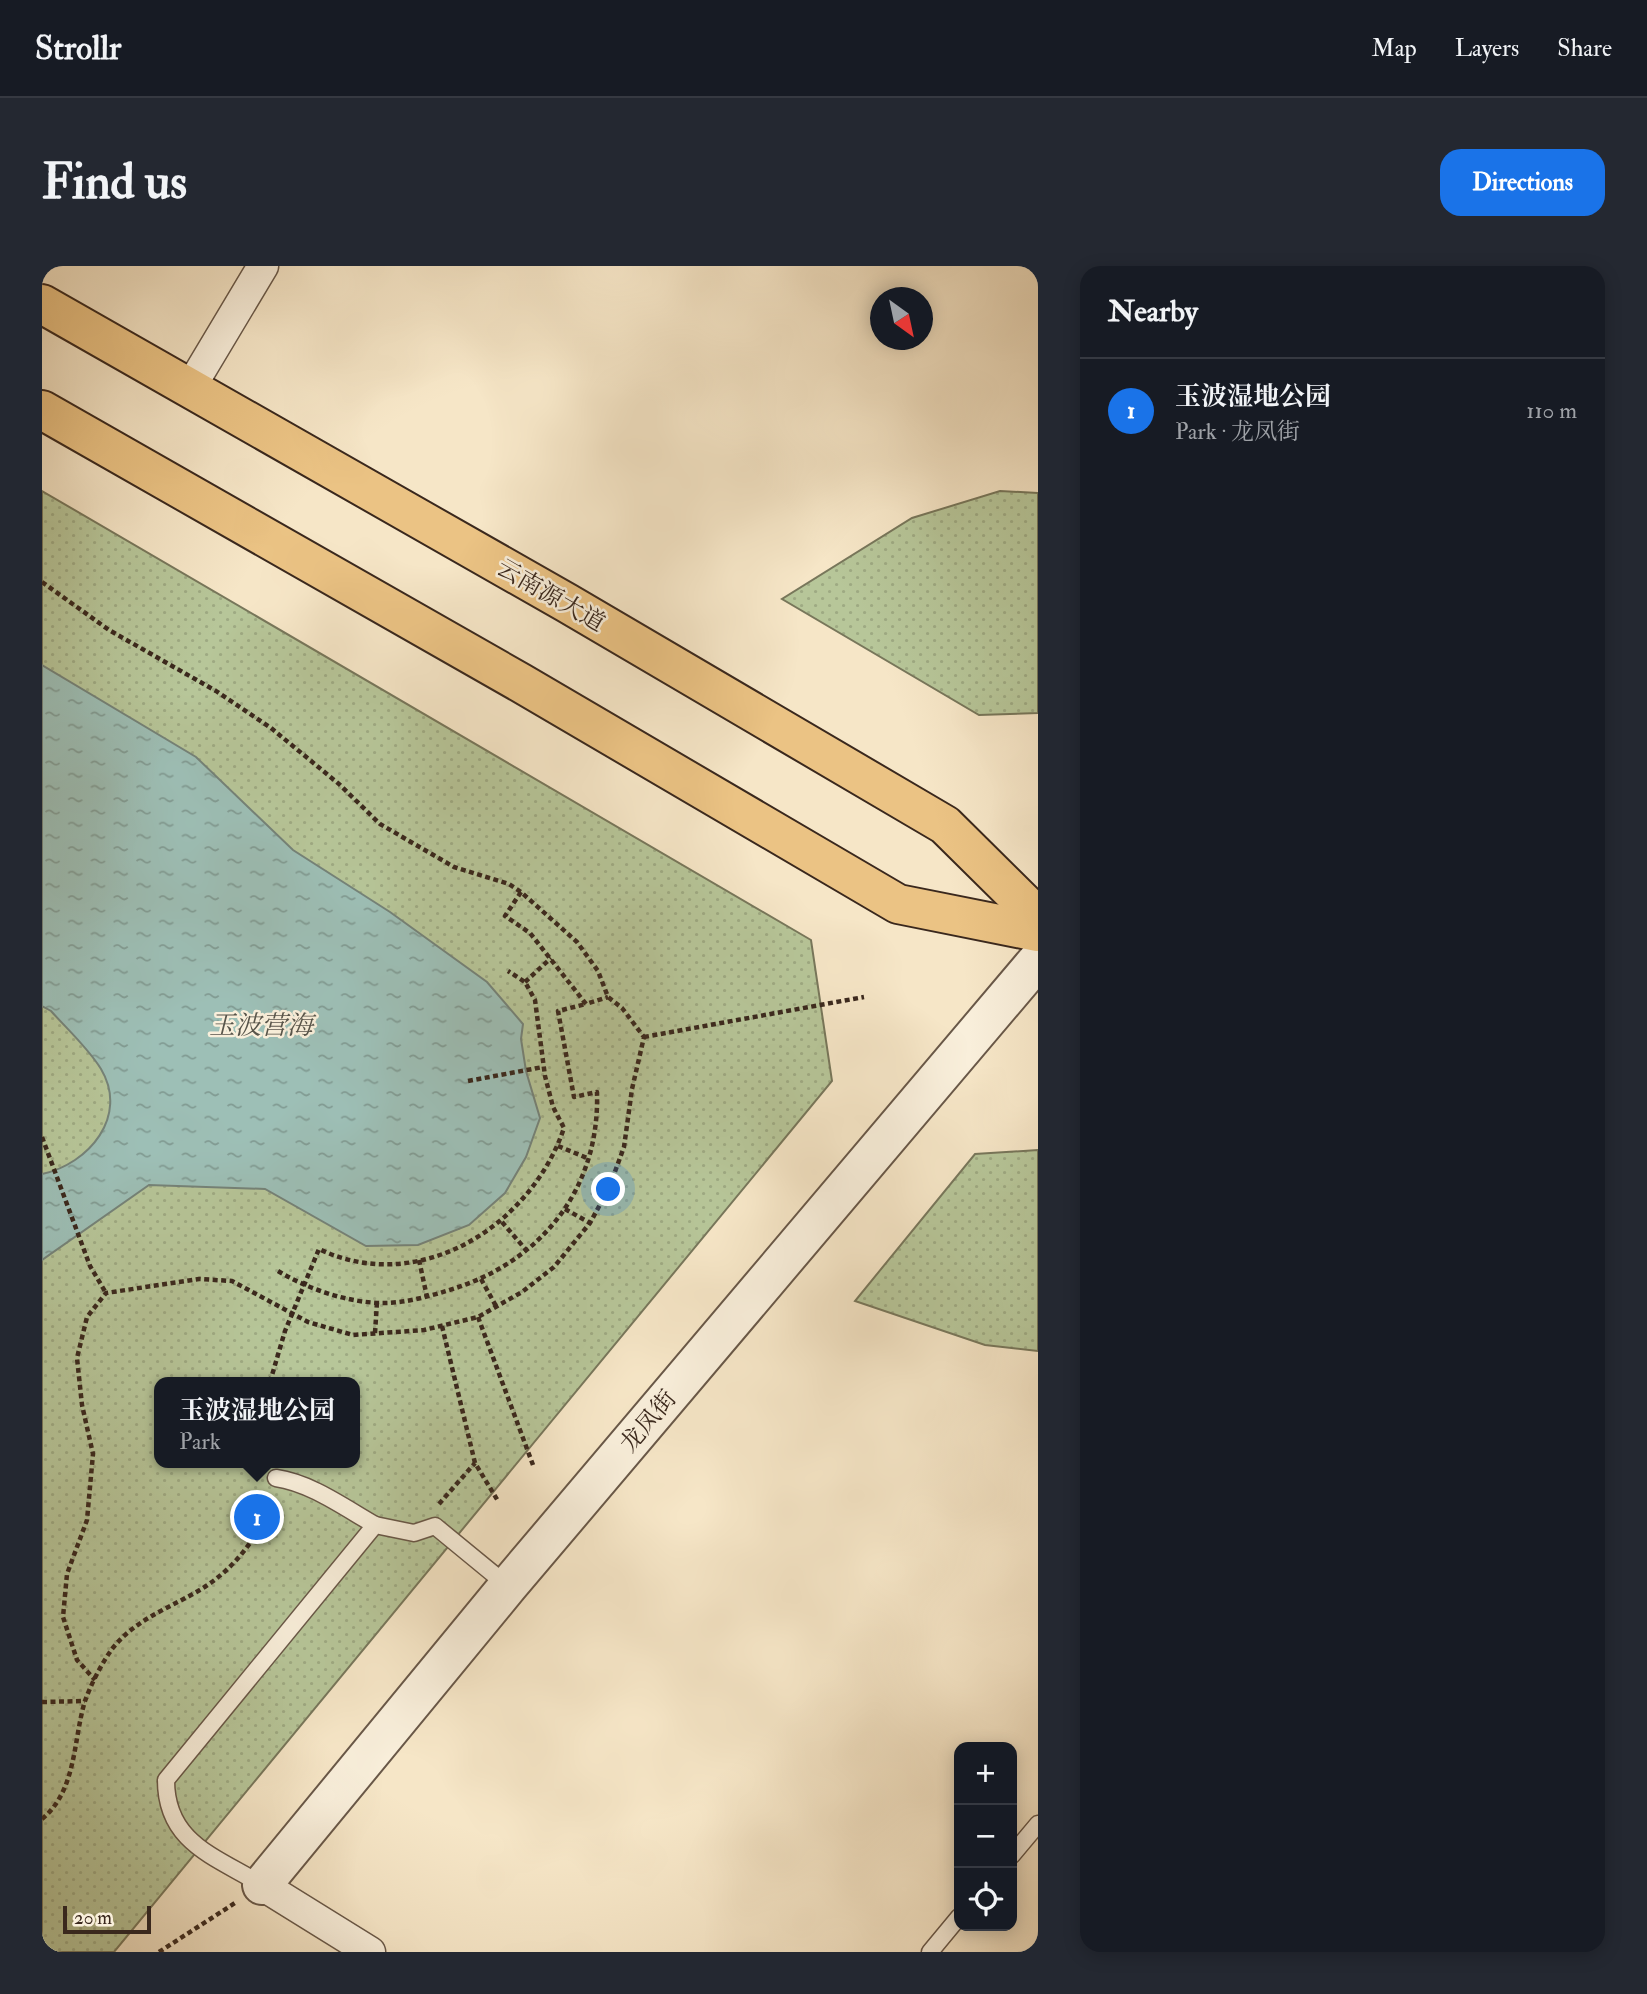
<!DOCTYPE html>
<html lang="en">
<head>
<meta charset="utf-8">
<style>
	:root { --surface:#171b24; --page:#242831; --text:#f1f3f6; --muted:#9ea1a6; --line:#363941; --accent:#1a73e8 }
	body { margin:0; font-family:"IM FELL Double Pica","Noto Serif SC",serif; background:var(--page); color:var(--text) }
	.controls { position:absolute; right:21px; bottom:21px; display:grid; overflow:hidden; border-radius:14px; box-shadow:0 4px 18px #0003 }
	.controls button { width:63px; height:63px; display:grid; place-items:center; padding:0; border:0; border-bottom:2px solid var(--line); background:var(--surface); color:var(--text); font:35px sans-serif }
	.compass { position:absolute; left:828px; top:21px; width:63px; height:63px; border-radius:50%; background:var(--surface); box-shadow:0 4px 18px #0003; rotate:147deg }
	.scale { position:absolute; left:21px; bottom:18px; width:88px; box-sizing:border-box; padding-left:7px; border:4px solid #3a281d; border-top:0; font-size:19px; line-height:24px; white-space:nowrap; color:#3a281d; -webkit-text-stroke:5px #f9efdb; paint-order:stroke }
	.you { position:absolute; left:567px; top:924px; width:24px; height:24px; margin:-18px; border:5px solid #fff; border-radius:50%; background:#1a73e8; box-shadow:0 0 0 10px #1a73e833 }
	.badge { display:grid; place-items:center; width:46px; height:46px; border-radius:50%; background:var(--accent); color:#fff; font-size:23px; font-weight:700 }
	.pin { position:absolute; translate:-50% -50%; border:4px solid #fff; box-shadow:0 2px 7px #0006 }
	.popup { position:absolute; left:112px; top:1111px; width:206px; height:91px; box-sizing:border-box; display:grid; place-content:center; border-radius:14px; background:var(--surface); filter:drop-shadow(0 2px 5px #0005); font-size:23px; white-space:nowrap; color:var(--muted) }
	.popup b { font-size:26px; color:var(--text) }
	.popup::after { content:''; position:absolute; left:50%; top:100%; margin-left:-14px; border:14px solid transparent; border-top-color:var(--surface) }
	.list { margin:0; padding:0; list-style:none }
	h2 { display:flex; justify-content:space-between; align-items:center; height:91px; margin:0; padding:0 28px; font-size:30px }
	h2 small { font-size:23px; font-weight:400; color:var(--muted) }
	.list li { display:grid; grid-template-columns:46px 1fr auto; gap:21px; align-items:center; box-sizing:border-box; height:105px; padding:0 28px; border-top:2px solid var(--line) }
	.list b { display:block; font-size:26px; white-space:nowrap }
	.list p { margin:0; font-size:23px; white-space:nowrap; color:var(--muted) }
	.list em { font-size:23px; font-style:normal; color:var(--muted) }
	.icon { flex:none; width:38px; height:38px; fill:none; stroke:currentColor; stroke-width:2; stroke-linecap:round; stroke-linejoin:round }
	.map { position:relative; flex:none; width:996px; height:1686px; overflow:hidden; border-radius:21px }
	header { display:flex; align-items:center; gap:42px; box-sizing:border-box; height:98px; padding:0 35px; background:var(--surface); border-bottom:2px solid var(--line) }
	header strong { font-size:33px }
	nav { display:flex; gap:38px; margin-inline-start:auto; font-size:24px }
	.intro { display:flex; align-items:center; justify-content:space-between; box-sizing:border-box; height:168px; padding:0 42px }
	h1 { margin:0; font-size:49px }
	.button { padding:18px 32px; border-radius:21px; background:var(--accent); color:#fff; font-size:24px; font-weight:700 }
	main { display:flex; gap:42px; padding:0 42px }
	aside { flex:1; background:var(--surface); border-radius:21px; box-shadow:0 4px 18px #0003 }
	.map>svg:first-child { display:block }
	.park { fill:url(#park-dots); stroke:#78775b; stroke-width:2; fill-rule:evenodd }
	.water { fill:url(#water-ripples); stroke:#758379; stroke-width:2 }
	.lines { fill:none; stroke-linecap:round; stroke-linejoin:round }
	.service-casing { stroke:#695848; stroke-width:19 }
	.minor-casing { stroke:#695848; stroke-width:33 }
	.tertiary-casing { stroke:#695848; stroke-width:42 }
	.primary-casing { stroke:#3a281d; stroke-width:42 }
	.path { stroke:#3a281d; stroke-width:4.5; stroke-dasharray:5 3.5; stroke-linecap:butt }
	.service { stroke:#f9efdb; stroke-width:16 }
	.minor { stroke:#f9efdb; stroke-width:30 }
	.tertiary { stroke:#f9efdb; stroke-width:38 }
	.primary { stroke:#ebc384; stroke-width:38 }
	.labels { text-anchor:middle; stroke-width:5; stroke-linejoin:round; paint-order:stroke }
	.street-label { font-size:24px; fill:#3a281d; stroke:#f9efdb }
	.water-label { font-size:26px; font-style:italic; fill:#58554b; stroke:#f9efdb }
</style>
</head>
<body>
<header>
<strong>Strollr</strong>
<nav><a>Map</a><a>Layers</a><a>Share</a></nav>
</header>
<div class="intro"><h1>Find us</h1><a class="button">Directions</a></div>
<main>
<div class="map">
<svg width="996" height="1686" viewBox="0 0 996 1686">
	<defs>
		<pattern id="park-dots" width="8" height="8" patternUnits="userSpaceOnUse" patternTransform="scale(1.75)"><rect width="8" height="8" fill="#b7c699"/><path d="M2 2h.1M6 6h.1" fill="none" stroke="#9eaa83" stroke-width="1.8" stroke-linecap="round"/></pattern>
		<pattern id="water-ripples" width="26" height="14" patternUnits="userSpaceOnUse" patternTransform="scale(1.75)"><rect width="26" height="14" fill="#9dbfb6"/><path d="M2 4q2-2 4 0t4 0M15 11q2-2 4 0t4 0" fill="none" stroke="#819b93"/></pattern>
	</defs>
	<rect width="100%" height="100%" fill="#f6e6c7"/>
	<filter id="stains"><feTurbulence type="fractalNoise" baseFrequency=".00286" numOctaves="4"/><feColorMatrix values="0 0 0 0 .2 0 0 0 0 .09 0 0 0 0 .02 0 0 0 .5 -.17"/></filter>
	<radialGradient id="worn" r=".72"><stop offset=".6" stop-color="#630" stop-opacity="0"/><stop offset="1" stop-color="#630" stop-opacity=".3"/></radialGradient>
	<g class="park">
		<path d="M 0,225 L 769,674 L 790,815 L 72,1686 L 0,1686 ZM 117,1116 L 313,1116 L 313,1197 L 117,1197 Z"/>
		<polygon points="958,225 996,227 996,447 937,449 740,333 870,252"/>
		<polygon points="996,884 996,1085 943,1079 813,1035 933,888"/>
	</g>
	<path class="water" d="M 0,399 L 154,491 L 251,584 L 348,646 L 445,716 L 481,758 L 479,773 L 484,805 L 498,852 L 484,891 L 463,927 L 427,959 L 376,979 L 324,980 L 223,923 L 107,919 L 0,994 L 0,908 C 47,898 87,850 59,803 C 46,782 25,763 9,745 L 0,740 Z"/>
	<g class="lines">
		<defs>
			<g id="service">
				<path d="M 234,1212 C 269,1217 303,1242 333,1259"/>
				<polyline points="970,1589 996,1558"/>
				<path d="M 220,1619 C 173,1590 124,1577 124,1514 L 333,1259 L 372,1267 L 393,1260 L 466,1320"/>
				<polyline points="888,1686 917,1651"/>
			</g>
			<g id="minor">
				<polyline points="148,122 221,0"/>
				<polyline points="220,1619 328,1686"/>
			</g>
			<polyline id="tertiary" points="220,1619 466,1320 996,694"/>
			<g id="primary">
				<polyline points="0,38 525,337 903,559 996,651"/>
				<polyline points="0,144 479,417 856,638 996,666"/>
			</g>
		</defs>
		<use href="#service" class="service-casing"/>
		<use href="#minor" class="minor-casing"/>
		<use href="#tertiary" class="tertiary-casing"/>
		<use href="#primary" class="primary-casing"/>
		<g class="path">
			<polyline points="0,316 67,364 174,425 229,462 297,518 338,558 412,601 467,618 479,626 535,676 556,705 566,731 580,742 602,771 590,823 582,881 567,922 548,957 512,1001 480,1026 436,1051 382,1064 311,1069 266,1056 190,1015 157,1013 64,1027 45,1051 35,1092 40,1139 51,1188 45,1254 25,1308 21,1351 35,1394 53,1414"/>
			<polyline points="479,626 463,650 488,667 544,738 566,731"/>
			<polyline points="483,716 509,692"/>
			<polyline points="602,771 822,731"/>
			<polyline points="426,815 501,801"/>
			<polyline points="0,871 48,1000 64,1027"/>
			<polyline points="516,880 545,892"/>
			<polyline points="523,943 548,957"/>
			<polyline points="460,956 485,985"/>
			<polyline points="377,994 385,1031"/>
			<path d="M 236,1005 C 266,1023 306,1037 342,1037 C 362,1037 385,1031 404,1025 C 498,998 558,924 555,826 L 532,831 L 516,745 L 544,738"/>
			<polyline points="439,1013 454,1040"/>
			<polyline points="436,1051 491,1199"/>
			<polyline points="400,1060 433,1197 456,1235"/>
			<polyline points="333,1067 335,1036"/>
			<path d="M 228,1116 L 243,1065 L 277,983 C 377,1031 489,960 522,862 L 511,841 L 503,810 L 493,734 L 483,716 L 466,705"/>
			<polyline points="397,1238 433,1197"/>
			<polyline points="0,1436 43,1435"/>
			<path d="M 0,1553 C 35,1524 31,1474 43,1435 C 49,1418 60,1397 70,1383 C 91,1356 120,1345 149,1329 C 189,1308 214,1275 231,1235"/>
			<polyline points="117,1686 193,1637"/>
		</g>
		<use href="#service" class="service"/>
		<use href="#minor" class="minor"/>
		<use href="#tertiary" class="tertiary"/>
		<use href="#primary" class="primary"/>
	</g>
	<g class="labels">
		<g class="street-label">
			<text transform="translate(509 329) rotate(30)" y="8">云南源大道</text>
			<text transform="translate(606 1155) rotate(-50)" y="8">龙凤街</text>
		</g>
		<g class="water-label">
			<text x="219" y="768">玉波营海</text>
		</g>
	</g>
	<rect width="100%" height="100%" filter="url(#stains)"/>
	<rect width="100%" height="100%" fill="url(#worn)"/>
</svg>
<div class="controls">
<button>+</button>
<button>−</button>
<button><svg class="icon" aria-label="locate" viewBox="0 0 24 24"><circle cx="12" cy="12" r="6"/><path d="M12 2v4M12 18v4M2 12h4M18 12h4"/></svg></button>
</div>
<svg class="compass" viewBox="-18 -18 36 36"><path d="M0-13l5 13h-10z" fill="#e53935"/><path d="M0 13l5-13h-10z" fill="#9ea1a6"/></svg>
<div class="scale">20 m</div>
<div class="you"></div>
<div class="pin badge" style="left:215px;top:1251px">1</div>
<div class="popup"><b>玉波湿地公园</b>Park</div>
</div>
<aside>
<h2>Nearby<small></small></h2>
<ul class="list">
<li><span class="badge">1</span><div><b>玉波湿地公园</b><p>Park · 龙凤街</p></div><em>110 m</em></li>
</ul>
</aside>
</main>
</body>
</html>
